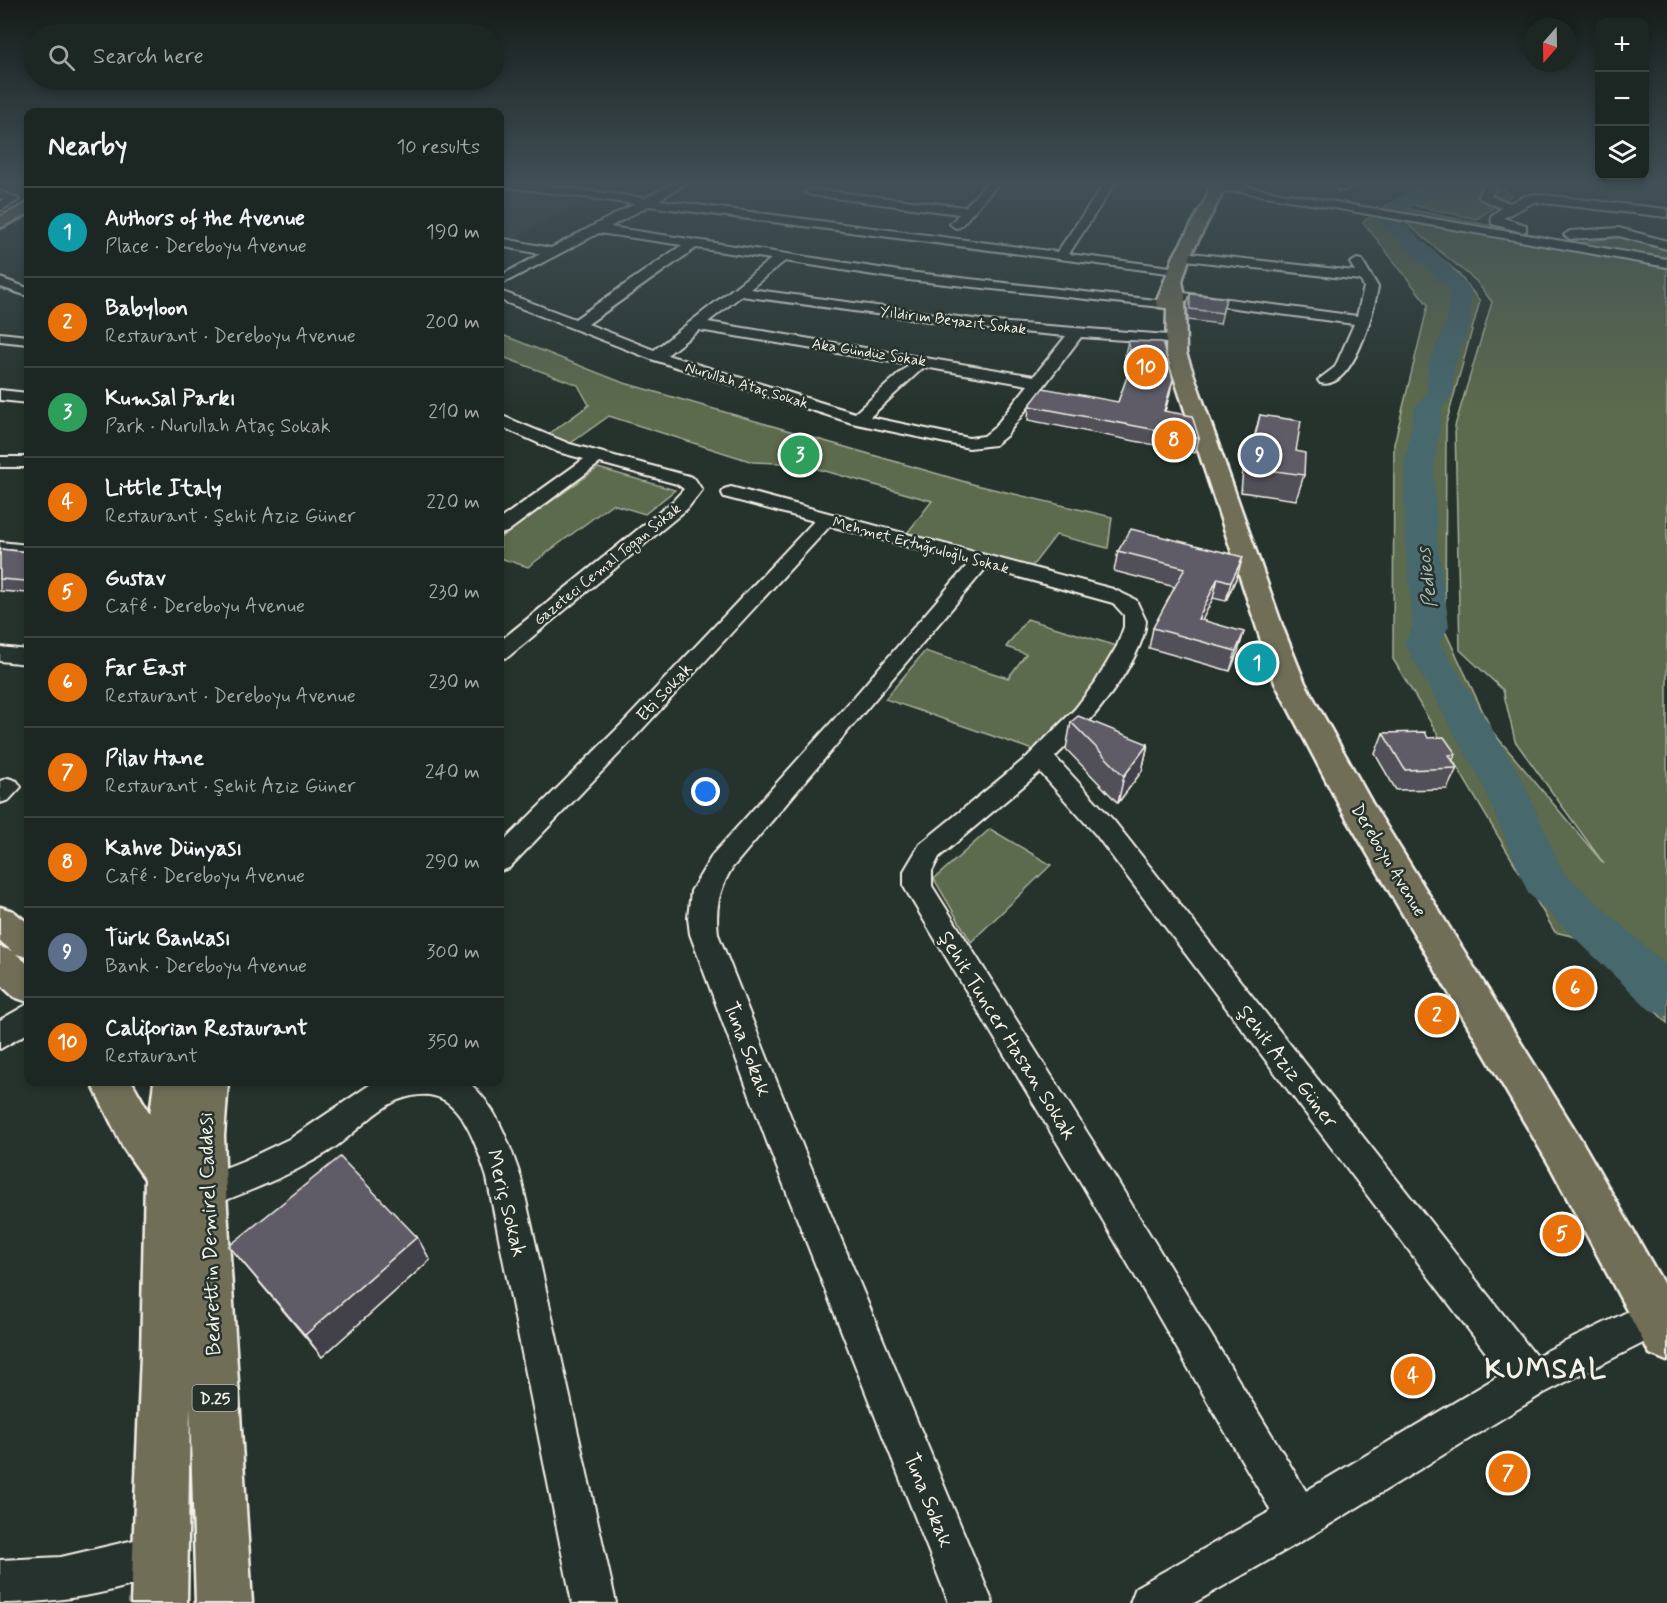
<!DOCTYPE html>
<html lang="en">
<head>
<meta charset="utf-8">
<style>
	:root { --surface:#1c2622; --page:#29322f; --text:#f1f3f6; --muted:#a0a5a5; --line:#3a4340; --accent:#8c9099 }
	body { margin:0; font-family:Mynerve,sans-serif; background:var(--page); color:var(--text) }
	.controls { position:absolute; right:18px; top:18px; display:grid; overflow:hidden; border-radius:12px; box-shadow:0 3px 9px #0003 }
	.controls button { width:54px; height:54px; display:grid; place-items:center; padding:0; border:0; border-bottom:2px solid var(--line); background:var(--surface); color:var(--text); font:30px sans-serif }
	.compass { position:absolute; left:1523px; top:18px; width:54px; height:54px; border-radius:50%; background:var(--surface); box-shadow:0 3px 9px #0003; rotate:200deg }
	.you { position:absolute; left:706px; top:792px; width:21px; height:21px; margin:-15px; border:4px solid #fff; border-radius:50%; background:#1a73e8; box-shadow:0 0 0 9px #1a73e833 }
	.badge { display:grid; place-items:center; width:39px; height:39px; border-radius:50%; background:var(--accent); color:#fff; font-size:20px; font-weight:700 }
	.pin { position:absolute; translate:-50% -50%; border:3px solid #fff; box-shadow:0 2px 6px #0006 }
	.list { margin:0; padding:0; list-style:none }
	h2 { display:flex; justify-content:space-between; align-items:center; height:78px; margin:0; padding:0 24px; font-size:26px }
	h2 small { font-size:20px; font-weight:400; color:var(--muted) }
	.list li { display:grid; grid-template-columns:39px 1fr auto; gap:18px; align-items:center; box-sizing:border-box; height:90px; padding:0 24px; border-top:2px solid var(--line) }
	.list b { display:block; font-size:22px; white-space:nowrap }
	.list p { margin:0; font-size:20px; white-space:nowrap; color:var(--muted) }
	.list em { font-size:20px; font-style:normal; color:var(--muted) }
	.icon { flex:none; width:33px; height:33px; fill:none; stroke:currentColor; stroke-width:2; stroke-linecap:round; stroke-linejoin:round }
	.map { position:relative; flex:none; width:1667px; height:1603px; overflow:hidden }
	.search { position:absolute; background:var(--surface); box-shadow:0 3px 9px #0003; left:24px; top:24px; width:480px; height:66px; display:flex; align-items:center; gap:15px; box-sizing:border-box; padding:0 21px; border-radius:33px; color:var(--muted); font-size:22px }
	.panel { position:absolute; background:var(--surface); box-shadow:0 3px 9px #0003; left:24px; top:108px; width:480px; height:978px; border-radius:12px }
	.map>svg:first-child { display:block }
	.built { fill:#373f3f }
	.green { fill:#5c6b4d; stroke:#a8ae9a; stroke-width:1.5; fill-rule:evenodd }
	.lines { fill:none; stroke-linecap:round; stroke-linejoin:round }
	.river { fill:#47686d; fill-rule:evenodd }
	.minor-casing { stroke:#f4f1e8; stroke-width:4 }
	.major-casing { stroke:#f4f1e8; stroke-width:5 }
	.minor { fill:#26332d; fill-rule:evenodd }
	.major { fill:#716e59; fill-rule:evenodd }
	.wall { fill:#514f59; stroke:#f4f1e8; stroke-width:1.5 }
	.shaded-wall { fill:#424049; stroke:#f4f1e8; stroke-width:1.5 }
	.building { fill:#5e5c68; stroke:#f4f1e8; stroke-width:1.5 }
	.labels { text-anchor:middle; stroke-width:5; stroke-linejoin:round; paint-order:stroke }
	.far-street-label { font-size:15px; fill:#f4f1e8; stroke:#26332d }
	.shield { fill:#26332d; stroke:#b6b8b0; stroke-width:1.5 }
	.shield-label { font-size:16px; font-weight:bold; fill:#f4f1e8 }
	.street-label { font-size:18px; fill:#f4f1e8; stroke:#26332d }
	.water-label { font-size:20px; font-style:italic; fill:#afbab7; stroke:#26332d }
	.near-street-label { font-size:21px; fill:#f4f1e8; stroke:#26332d }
	.near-district-label { font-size:28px; font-weight:bold; letter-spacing:1.5px; fill:#f4f1e8; stroke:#26332d }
</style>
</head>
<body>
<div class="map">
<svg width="1667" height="1603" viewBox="0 0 1667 1603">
	<rect width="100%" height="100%" fill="#26332d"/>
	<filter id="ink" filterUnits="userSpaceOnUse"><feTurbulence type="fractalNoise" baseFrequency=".0167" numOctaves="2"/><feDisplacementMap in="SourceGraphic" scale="12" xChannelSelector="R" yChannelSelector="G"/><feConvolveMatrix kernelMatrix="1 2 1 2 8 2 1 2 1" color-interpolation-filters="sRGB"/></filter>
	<g filter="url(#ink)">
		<polygon class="built" points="500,185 588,198 511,240 500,238"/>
		<g class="green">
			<path d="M 1430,183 L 1493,183 L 1512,195 L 1477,219 L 1412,205 L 1408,209 L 1577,243 L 1620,237 L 1667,250 L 1667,1023 L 1584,939 L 1555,932 L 1393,659 L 1394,444 L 1428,305 L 1363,222 L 1383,207 ZM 1401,215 L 1406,223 L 1476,281 L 1492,302 L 1455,426 L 1460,650 L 1503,690 L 1515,741 L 1604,864 L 1492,731 L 1445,631 L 1446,424 L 1480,301 L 1457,272 L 1401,224 L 1397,218 Z"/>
			<polygon points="500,334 621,382 976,485 1112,517 1108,548 1056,535 1030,569 904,537 932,501 800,464 753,462 609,416 564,448 542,439 589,405 578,385 500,356"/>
			<polygon points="598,468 675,490 645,514 612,504 528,567 500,558 500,538"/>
			<polygon points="1027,619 1117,646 1048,755 885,699 925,651 1008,678 1026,654 1006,647"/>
			<polygon points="990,829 1051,865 971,942 934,879"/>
		</g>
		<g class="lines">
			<polygon class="river" points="1431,183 1454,183 1452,187 1403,211 1398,218 1450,266 1471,290 1470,323 1454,365 1453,393 1442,409 1434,468 1437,537 1449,626 1440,643 1523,781 1562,871 1667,966 1667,1016 1650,1010 1528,893 1481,781 1404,643 1413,626 1405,537 1404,468 1414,409 1427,392 1428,365 1446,323 1449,291 1377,218 1389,203"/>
			<defs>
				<g id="minor">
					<path d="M 500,183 L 524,183 L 645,198 L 674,183 L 687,183 L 659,200 L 1057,252 L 1105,183 L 1115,183 L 1069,254 L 1178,268 L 1183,269 L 1183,275 L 648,206 L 610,227 L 899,271 L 1165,301 L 1172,305 L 1170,308 L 899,279 L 785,261 L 750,289 L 996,322 L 1168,335 L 1175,339 L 1168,343 L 1081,337 L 1006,436 L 995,445 L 969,448 L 852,423 L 651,359 L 500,300 L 500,291 L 575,319 L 682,245 L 599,233 L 500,285 L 500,276 L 540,254 L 500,246 L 500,238 L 551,248 L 634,204 L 500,186 ZM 696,248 L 771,259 L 654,350 L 588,324 ZM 741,296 L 996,330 L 1066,336 L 1034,376 L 708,322 ZM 699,330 L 909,365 L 855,413 L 667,355 ZM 924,367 L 1028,385 L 994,428 L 984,436 L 969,438 L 870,417 Z"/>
					<polygon points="987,183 999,183 960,227 956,228 950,224 959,214 811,195 805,192 811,189 965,207"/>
					<polygon points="1343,183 1357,183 1345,190 1337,190 1337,186"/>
					<polygon points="1487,183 1498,183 1491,196 1510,203 1522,197 1534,194 1667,209 1667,217 1534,202 1503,218 1526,225 1526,231 1522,232 1492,224 1491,216 1501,208 1479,198 1480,191"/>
					<polygon points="1236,185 1667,259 1667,267 1232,190 1230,188"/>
					<polygon points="0,191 17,198 19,200 0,211 0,202 4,200 0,198"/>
					<polygon points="1619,228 1667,241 1667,249 1619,236 1570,239 1564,235 1570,231"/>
					<path d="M 1182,252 L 1355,271 L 1350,263 L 1357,259 L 1362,260 L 1378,287 C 1374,311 1353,392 1320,383 L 1318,380 L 1335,367 L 1354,324 L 1176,300 L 1169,296 L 1176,292 L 1357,316 L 1364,287 L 1360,280 L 1177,259 L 1175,256 Z"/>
					<polygon points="0,278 28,288 28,296 0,287"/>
					<polygon points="0,333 28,336 28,344 0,341"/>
					<polygon points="0,390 28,393 28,403 0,400"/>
					<polygon points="500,415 570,444 689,476 695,479 702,490 687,509 508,657 500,659 500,641 673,501 684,489 677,484 600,463 507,532 500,534 500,519 584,459 558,452 500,426"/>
					<rect x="0" y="457" width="28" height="10"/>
					<path d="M 731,487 L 1113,589 L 1136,600 L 1146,621 C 1143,663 1085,729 1055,757 L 1114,821 L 1536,1356 L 1656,1298 L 1667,1303 L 1667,1331 L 1544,1393 L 1314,1534 L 1194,1603 L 1130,1603 L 1136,1587 L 1271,1511 L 1083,1186 L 904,887 L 904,871 L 920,844 L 1027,757 L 1075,709 L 1095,683 L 1117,646 L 1124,627 L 1124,615 L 1113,603 L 986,568 L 732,868 C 719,890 715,908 718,934 L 804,1150 L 993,1603 L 949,1603 L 770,1150 L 690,934 L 688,918 L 691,891 L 713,854 L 855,696 L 969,563 L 830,526 L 638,734 L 509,868 L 500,871 L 500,845 L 622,724 L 814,521 L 724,497 L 722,493 L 724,489 ZM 1040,772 L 1096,835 L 1502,1374 L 1306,1491 L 1107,1164 L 932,886 L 932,871 L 939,857 Z"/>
					<polygon points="0,542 28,545 28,557 0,554"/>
					<polygon points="0,647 28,650 28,664 0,661"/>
					<polygon points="8,778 17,781 21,787 9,800 0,803 0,781"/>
					<polygon points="28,1004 28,1033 0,1049 0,1020"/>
					<path d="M 374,1082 L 468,1082 C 497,1106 509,1143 521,1178 L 616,1603 L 572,1603 L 487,1178 C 479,1153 464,1102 434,1096 C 423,1093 409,1096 398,1100 C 372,1112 352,1137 328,1152 C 286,1178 240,1195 194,1212 L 182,1207 L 177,1196 L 182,1185 L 245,1160 L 291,1138 Z"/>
					<path d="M 160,1534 L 175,1540 L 181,1555 L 175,1570 C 120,1593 59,1603 0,1603 L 0,1560 L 61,1557 Z"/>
				</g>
				<g id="major">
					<polygon points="1206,183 1247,183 1248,187 1241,191 1223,192 1190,256 1182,281 1185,296 1186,353 1283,628 1305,683 1372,803 1580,1138 1667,1290 1667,1361 1650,1354 1550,1166 1340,807 1275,683 1166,353 1167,308 1159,307 1156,303 1174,256 1207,197 1209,187"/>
					<polygon points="28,203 28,214 0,228 0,217"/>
					<polygon points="0,907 13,911 28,923 28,957 16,954 28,964 28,1002 14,997 0,984 0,947 12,951 0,941"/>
					<polygon points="91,1082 132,1082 150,1114 154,1082 228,1082 224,1136 226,1192 252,1603 196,1603 190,1406 187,1603 131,1603 141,1354 145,1179 124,1149"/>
				</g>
			</defs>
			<use href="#minor" class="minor-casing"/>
			<use href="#major" class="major-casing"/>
			<use href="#minor" class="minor"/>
			<use href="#major" class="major"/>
		</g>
		<g class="wall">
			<polygon points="1190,294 1226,298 1220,324 1188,320 1187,304"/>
			<polygon points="1128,341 1170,393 1165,411 1199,438 1195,453 1028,420 1029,406 1118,402 1129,371 1125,354"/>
			<polygon points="1260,415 1296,451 1304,475 1296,500 1241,492 1243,470 1250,445 1252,446"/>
			<polygon points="0,549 28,552 28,593 0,591"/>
			<polygon points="1118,551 1237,576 1226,601 1213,598 1202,620 1238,652 1230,671 1149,648 1153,628 1175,587 1114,571"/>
			<polygon points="1071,722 1148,744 1142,771 1118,803 1066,749"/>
			<polygon points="1383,733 1428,738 1456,754 1452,761 1457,768 1447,789 1396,790 1375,754"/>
			<polygon points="417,1237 430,1260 322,1357 229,1246"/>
		</g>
		<g class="shaded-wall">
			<polygon points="1173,379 1170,393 1161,425 1164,411"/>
			<polygon points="1243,557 1237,576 1226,601 1231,582"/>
			<polygon points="28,570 28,587 25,581"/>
			<polygon points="1218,578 1213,598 1193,639 1198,619"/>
			<polygon points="1244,632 1238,652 1230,671 1236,651"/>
			<polygon points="1148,744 1142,771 1118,803 1124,776"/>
			<polygon points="417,1237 430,1260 322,1357 305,1335"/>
		</g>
		<g class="building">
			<polygon points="1190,294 1226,298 1222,313 1190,309"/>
			<polygon points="1128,341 1162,342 1173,379 1164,411 1192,416 1199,438 1029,406 1043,388 1118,402 1133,361"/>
			<polygon points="1260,415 1301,421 1296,451 1305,453 1304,475 1248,467 1250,445 1253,446"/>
			<polygon points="1131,529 1243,557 1231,582 1218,578 1198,619 1244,632 1236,651 1153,628 1185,568 1118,551"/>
			<polygon points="0,549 28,552 28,570 25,581 0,579"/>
			<polygon points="1078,716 1148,744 1124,776 1071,722"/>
			<polygon points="1425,732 1428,738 1444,737 1456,754 1449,755 1457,768 1405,770 1383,733"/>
			<polygon points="340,1157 417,1237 305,1335 229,1246"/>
		</g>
	</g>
	<linearGradient id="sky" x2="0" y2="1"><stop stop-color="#151c19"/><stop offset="0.45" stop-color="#415057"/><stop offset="1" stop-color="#415057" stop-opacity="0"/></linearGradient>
	<rect width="1667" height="407" fill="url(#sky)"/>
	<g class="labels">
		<g class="far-street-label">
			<text transform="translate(953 320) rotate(7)" y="5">Yıldirım Beyazıt Sokak</text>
			<text transform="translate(869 352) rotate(9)" y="5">Aka Gündüz Sokak</text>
			<text transform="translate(747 385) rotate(17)" y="5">Nurullah Ataç Sokak</text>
			<text transform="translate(921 545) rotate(15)" y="5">Mehmet Ertuğruloğlu Sokak</text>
			<text transform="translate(607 564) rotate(-39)" y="5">Gazeteci Cemal Togan Sokak</text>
		</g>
		<rect class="shield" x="192.5" y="1385" width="45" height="26" rx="4.5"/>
		<g class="shield-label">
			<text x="215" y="1404">D.25</text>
		</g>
		<g class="street-label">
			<text transform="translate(664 692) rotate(-47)" y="6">Eti Sokak</text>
			<text transform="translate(1389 860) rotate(59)" y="6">Dereboyu Avenue</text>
		</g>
		<g class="water-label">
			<text transform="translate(1426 578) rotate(-97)" y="7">Pedieos</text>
		</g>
		<g class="near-street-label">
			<text transform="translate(1008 1035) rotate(58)" y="7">Şehit Tuncer Hasan Sokak</text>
			<text transform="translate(748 1049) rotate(69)" y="7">Tuna Sokak</text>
			<text transform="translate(1288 1066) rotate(52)" y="7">Şehit Aziz Güner</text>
			<text transform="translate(507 1203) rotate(76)" y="7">Meriç Sokak</text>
			<text transform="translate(209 1234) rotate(-92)" y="7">Bedrettin Demirel Caddesi</text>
			<text transform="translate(929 1500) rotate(68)" y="7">Tuna Sokak</text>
		</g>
		<g class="near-district-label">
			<text x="1546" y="1378">KUMSAL</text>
		</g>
	</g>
</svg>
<div class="controls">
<button>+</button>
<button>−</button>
<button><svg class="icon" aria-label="layers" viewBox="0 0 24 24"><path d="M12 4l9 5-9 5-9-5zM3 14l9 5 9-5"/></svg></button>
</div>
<svg class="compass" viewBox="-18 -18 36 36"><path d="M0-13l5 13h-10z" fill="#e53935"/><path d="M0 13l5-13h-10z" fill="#a0a5a5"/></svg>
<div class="you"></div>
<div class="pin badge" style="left:1257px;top:663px;background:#0f9aa8">1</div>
<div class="pin badge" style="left:1437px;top:1015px;background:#e8710a">2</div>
<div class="pin badge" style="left:800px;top:455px;background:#2e9e5b">3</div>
<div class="pin badge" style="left:1413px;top:1376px;background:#e8710a">4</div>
<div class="pin badge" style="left:1562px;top:1234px;background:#e8710a">5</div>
<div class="pin badge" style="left:1575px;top:988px;background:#e8710a">6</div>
<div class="pin badge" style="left:1508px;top:1473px;background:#e8710a">7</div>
<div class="pin badge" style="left:1174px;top:440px;background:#e8710a">8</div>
<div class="pin badge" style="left:1260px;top:455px;background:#5c6f8a">9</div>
<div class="pin badge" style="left:1146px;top:367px;background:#e8710a">10</div>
<div class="search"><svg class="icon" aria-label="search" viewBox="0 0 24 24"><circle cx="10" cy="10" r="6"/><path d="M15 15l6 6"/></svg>Search here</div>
<section class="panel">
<h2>Nearby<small>10 results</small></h2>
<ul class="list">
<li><span class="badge" style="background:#0f9aa8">1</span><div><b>Authors of the Avenue</b><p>Place · Dereboyu Avenue</p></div><em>190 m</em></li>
<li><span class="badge" style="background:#e8710a">2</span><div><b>Babyloon</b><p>Restaurant · Dereboyu Avenue</p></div><em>200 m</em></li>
<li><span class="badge" style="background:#2e9e5b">3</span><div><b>Kumsal Parkı</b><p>Park · Nurullah Ataç Sokak</p></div><em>210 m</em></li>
<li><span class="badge" style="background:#e8710a">4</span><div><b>Little Italy</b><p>Restaurant · Şehit Aziz Güner</p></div><em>220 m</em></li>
<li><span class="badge" style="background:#e8710a">5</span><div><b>Gustav</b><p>Café · Dereboyu Avenue</p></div><em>230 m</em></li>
<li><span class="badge" style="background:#e8710a">6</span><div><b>Far East</b><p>Restaurant · Dereboyu Avenue</p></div><em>230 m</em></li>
<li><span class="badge" style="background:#e8710a">7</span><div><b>Pilav Hane</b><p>Restaurant · Şehit Aziz Güner</p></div><em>240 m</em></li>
<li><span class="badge" style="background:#e8710a">8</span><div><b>Kahve Dünyası</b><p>Café · Dereboyu Avenue</p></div><em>290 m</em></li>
<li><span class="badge" style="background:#5c6f8a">9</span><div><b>Türk Bankası</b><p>Bank · Dereboyu Avenue</p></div><em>300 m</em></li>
<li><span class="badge" style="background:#e8710a">10</span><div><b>Califorian Restaurant</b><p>Restaurant</p></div><em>350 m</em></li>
</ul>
</section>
</div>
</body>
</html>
